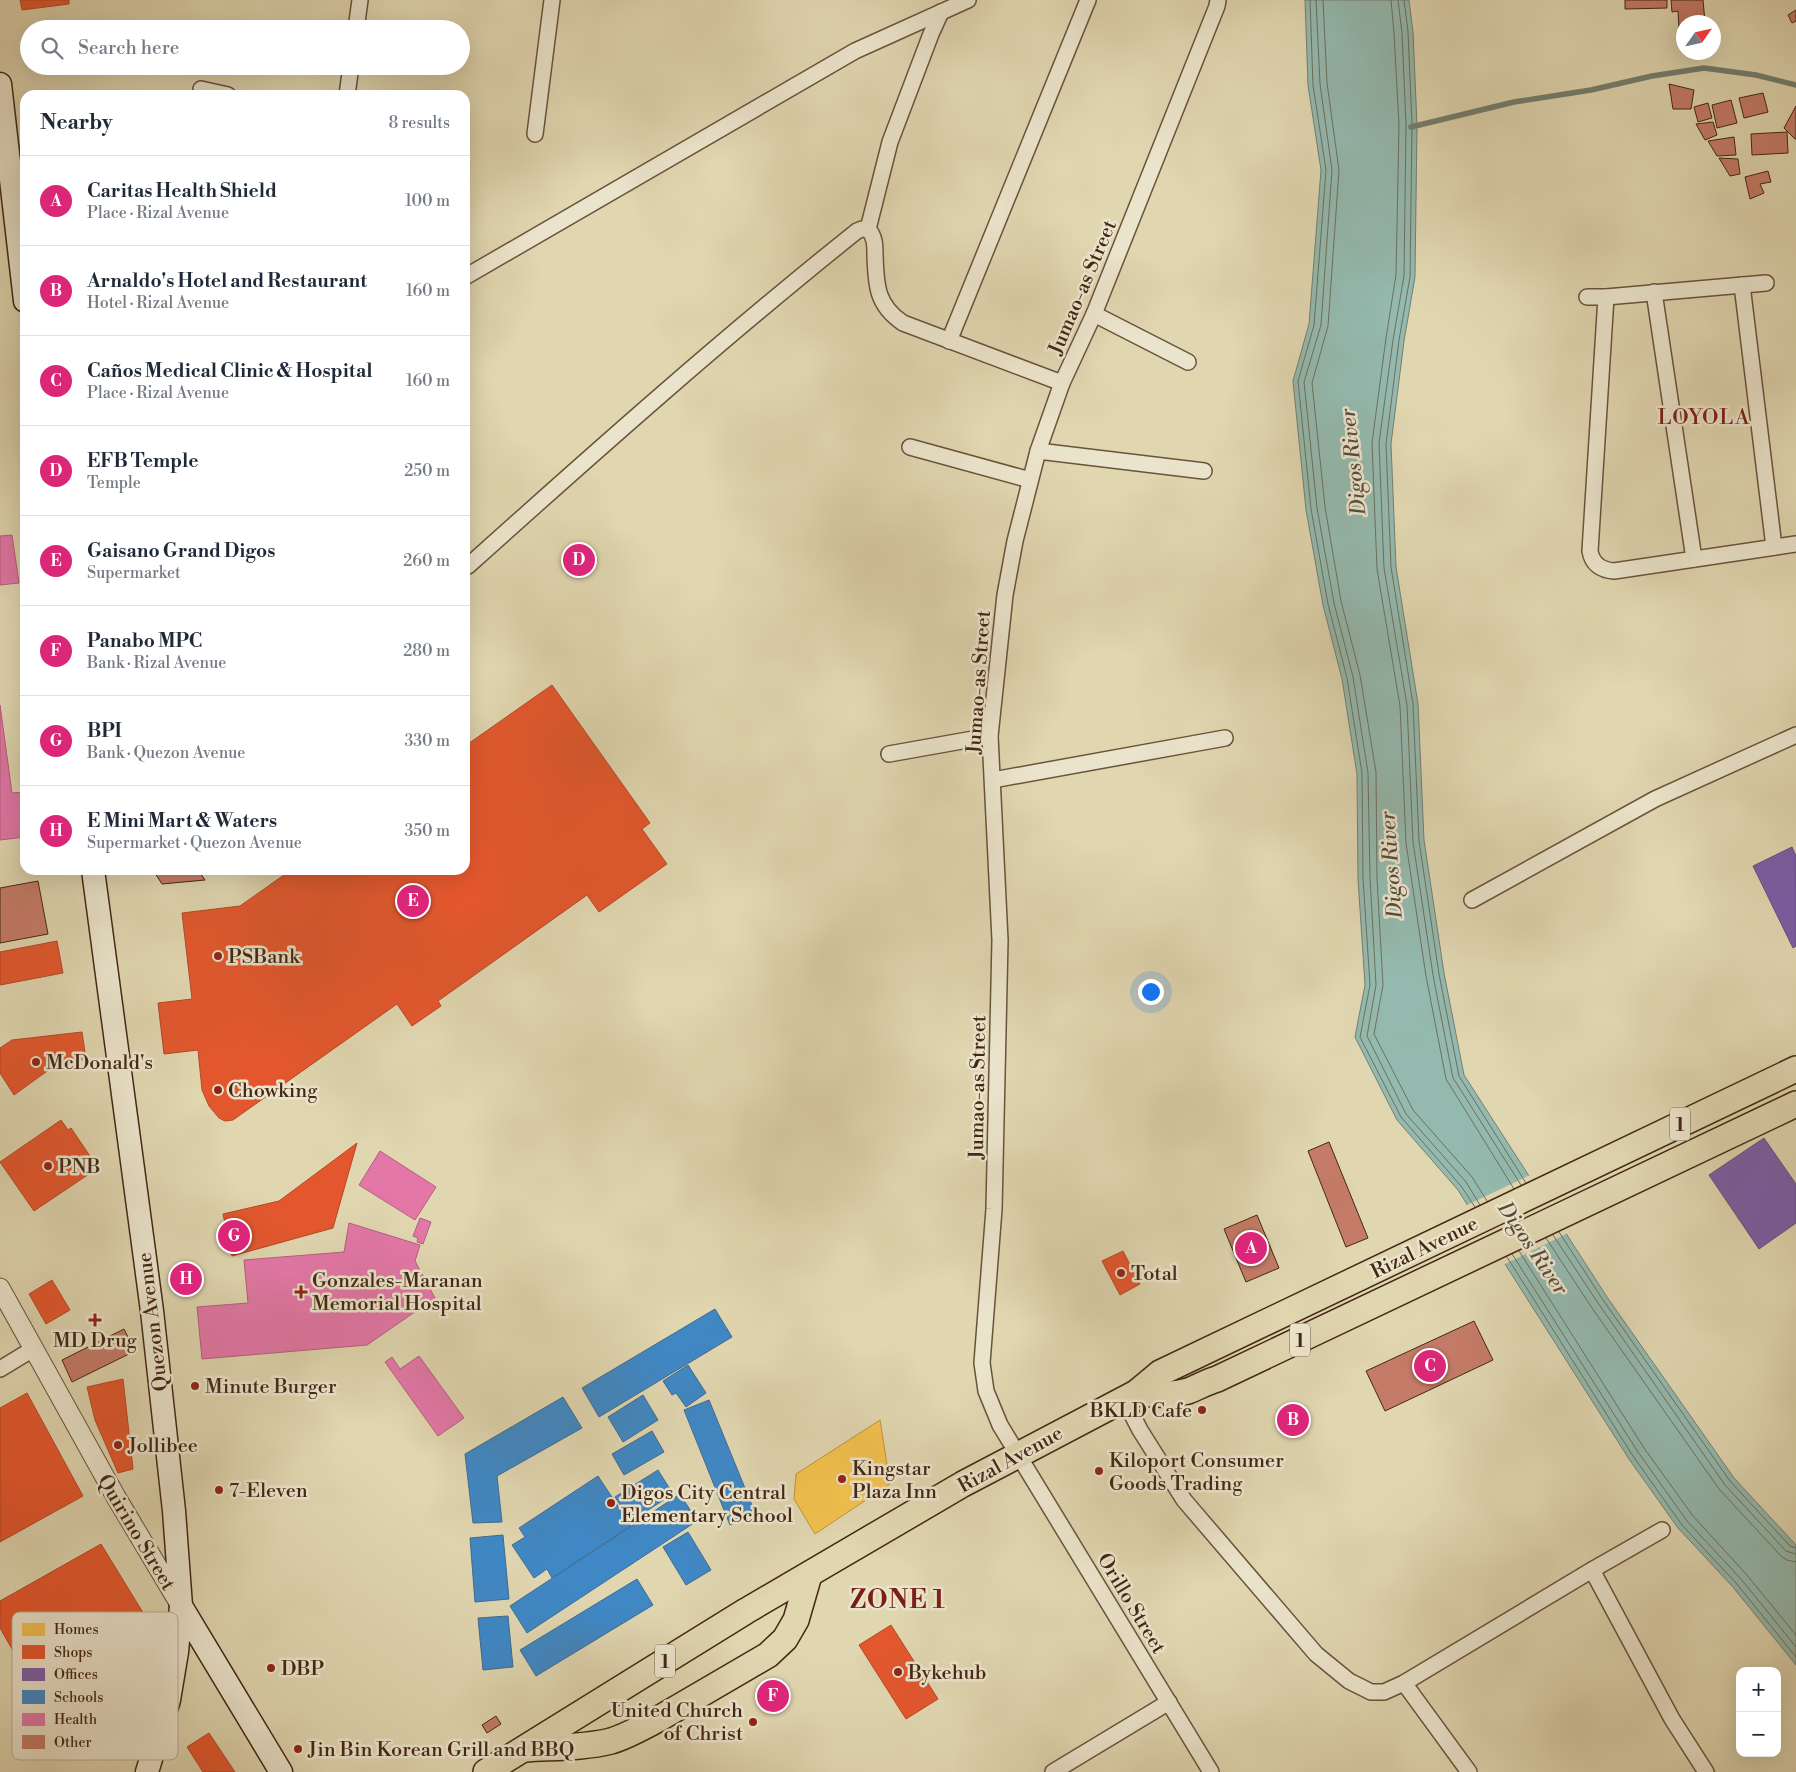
<!DOCTYPE html>
<html lang="en">
<head>
<meta charset="utf-8">
<style>
	:root { --surface:#fff; --page:#f6f6f7; --text:#1f2937; --muted:#747a83; --line:#e0e1e3; --accent:#db2777 }
	body { margin:0; font-family:"Libre Bodoni",serif; background:var(--page); color:var(--text) }
	.controls { position:absolute; right:15px; bottom:15px; display:grid; overflow:hidden; border-radius:10px; box-shadow:0 5px 20px #0002 }
	.controls button { width:45px; height:45px; display:grid; place-items:center; padding:0; border:0; border-bottom:1px solid var(--line); background:var(--surface); color:var(--text); font:25px sans-serif }
	.compass { position:absolute; left:1676px; top:15px; width:45px; height:45px; border-radius:50%; background:var(--surface); box-shadow:0 5px 20px #0002; rotate:56deg }
	.you { position:absolute; left:1150px; top:991px; width:18px; height:18px; margin:-12px; border:4px solid #fff; border-radius:50%; background:#1a73e8; box-shadow:0 0 0 8px #1a73e833 }
	.badge { display:grid; place-items:center; width:32px; height:32px; border-radius:50%; background:var(--accent); color:#fff; font-size:16px; font-weight:700 }
	.pin { position:absolute; translate:-50% -50%; border:2px solid #fff; box-shadow:0 1px 5px #0006 }
	.list { margin:0; padding:0; list-style:none }
	h2 { display:flex; justify-content:space-between; align-items:center; height:65px; margin:0; padding:0 20px; font-size:21px }
	h2 small { font-size:16px; font-weight:400; color:var(--muted) }
	.list li { display:grid; grid-template-columns:32px 1fr auto; gap:15px; align-items:center; box-sizing:border-box; height:90px; padding:0 20px; border-top:1px solid var(--line) }
	.list b { display:block; font-size:19px; white-space:nowrap }
	.list p { margin:0; font-size:16px; white-space:nowrap; color:var(--muted) }
	.list em { font-size:16px; font-style:normal; color:var(--muted) }
	.icon { flex:none; width:28px; height:28px; fill:none; stroke:currentColor; stroke-width:2; stroke-linecap:round; stroke-linejoin:round }
	.map { position:relative; flex:none; width:1796px; height:1772px; overflow:hidden }
	.search { position:absolute; background:var(--surface); box-shadow:0 5px 20px #0002; left:20px; top:20px; width:450px; height:55px; display:flex; align-items:center; gap:12px; box-sizing:border-box; padding:0 18px; border-radius:28px; color:var(--muted); font-size:19px }
	.panel { position:absolute; background:var(--surface); box-shadow:0 5px 20px #0002; left:20px; top:90px; width:450px; height:785px; border-radius:15px }
	.map>svg:first-child { display:block }
	.water { fill:#94b9ae; stroke:#747f70 }
	.pier { fill:#e0d6b0 }
	.homes { fill:#f2c14e; stroke:#be933d }
	.shops { fill:#e4572e; stroke:#b44926 }
	.offices { fill:#7b5ea7; stroke:#6a4e7b }
	.schools { fill:#3f88c5; stroke:#406b90 }
	.health { fill:#e377a8; stroke:#b35f7c }
	.lines { fill:none; stroke-linecap:round; stroke-linejoin:round }
	.shore { stroke:#6c7061; stroke-width:1 }
	.stream { stroke:#747f70; stroke-width:5.5 }
	.building { fill:#c47b67; stroke:#432714 }
	.minor-casing { stroke:#6a533b; stroke-width:18 }
	.tertiary-casing { stroke:#6a533b; stroke-width:21 }
	.secondary-casing { stroke:#432714; stroke-width:25 }
	.primary-casing { stroke:#432714; stroke-width:28 }
	.minor { stroke:#ebe4cc; stroke-width:15 }
	.tertiary { stroke:#ebe4cc; stroke-width:19 }
	.secondary { stroke:#ebe4cc; stroke-width:22 }
	.primary { stroke:#e0d6b0; stroke-width:25 }
	.poi-dot { fill:#8f2418; stroke:#ebe4cc; stroke-width:2 }
	.labels { text-anchor:middle; stroke-width:5; stroke-linejoin:round; paint-order:stroke }
	.shield { fill:#ebe4cc; stroke:#75604b; stroke-width:1 }
	.shield-label { font-size:19px; font-weight:bold; fill:#432714 }
	.street-label { font-size:20px; fill:#432714; stroke:#ebe4cc }
	.poi-label { font-size:20px; fill:#432714; stroke:#ebe4cc; text-anchor:start }
	.neighbourhood-label { font-size:21px; letter-spacing:1px; fill:#7a1f14; stroke:#ebe4cc }
	.water-label { font-size:21px; font-style:italic; fill:#574c3a; stroke:#ebe4cc }
	.district-label { font-size:25px; font-weight:bold; letter-spacing:1px; fill:#7a1f14; stroke:#ebe4cc }
	.key { fill:#ebe4cc; stroke:#b9ab95; stroke-width:1 }
	.key-label { font-size:14px; fill:#432714 }
</style>
</head>
<body>
<div class="map">
<svg width="1796" height="1772" viewBox="0 0 1796 1772">
	<rect width="100%" height="100%" fill="#e0d6b0"/>
	<filter id="stains"><feTurbulence type="fractalNoise" baseFrequency=".004" numOctaves="4"/><feColorMatrix values="0 0 0 0 .2 0 0 0 0 .09 0 0 0 0 .02 0 0 0 .5 -.17"/></filter>
	<radialGradient id="worn" r=".72"><stop offset=".6" stop-color="#630" stop-opacity="0"/><stop offset="1" stop-color="#630" stop-opacity=".3"/></radialGradient>
	<polygon class="water" points="1305,0 1409,0 1413,32 1417,125 1415,277 1404,341 1391,444 1396,567 1418,704 1424,840 1444,973 1464,1075 1607,1297 1734,1478 1796,1545 1796,1665 1732,1586 1678,1528 1629,1459 1458,1190 1397,1120 1355,1037 1365,985 1358,879 1357,774 1342,679 1323,605 1306,510 1293,381 1309,324 1321,170 1308,85"/>
	<polygon class="pier" points="1530,1175 1568,1233 1503,1265 1465,1206"/>
	<polygon class="homes" points="880,1420 890,1484 815,1534 794,1499 796,1474"/>
	<g class="shops">
		<polygon points="20,0 69,0 69,4 22,10"/>
		<polygon points="552,685 650,823 642,829 667,864 599,912 587,895 438,1001 441,1006 412,1026 397,1004 233,1120 225,1121 219,1118 209,1106 202,1090 198,1050 164,1054 158,1003 192,999 182,913 240,906 291,870 465,870 465,746"/>
		<polygon points="57,941 63,973 0,985 0,952"/>
		<polygon points="82,1032 86,1059 57,1064 14,1095 0,1073 0,1048 12,1040"/>
		<polygon points="61,1120 68,1130 71,1128 90,1156 87,1158 95,1170 34,1211 0,1162"/>
		<polygon points="357,1143 333,1228 232,1256 223,1214 279,1201"/>
		<polygon points="1123,1251 1140,1284 1120,1295 1102,1261"/>
		<polygon points="52,1280 70,1310 46,1324 29,1294"/>
		<polygon points="123,1379 133,1469 118,1473 95,1420 87,1387"/>
		<polygon points="27,1393 83,1496 0,1542 0,1408"/>
		<polygon points="101,1544 150,1624 116,1655 16,1656 0,1628 0,1601"/>
		<polygon points="891,1625 938,1699 906,1719 859,1645"/>
		<polygon points="209,1733 235,1772 203,1772 187,1747"/>
	</g>
	<g class="offices">
		<polygon points="1792,847 1796,856 1796,946 1793,948 1753,866"/>
		<polygon points="1764,1138 1796,1184 1796,1223 1759,1249 1709,1175"/>
	</g>
	<g class="schools">
		<polygon points="715,1309 732,1337 599,1417 582,1388"/>
		<polygon points="688,1365 706,1393 686,1407 676,1393 672,1395 663,1381"/>
		<polygon points="643,1395 658,1420 623,1442 608,1417"/>
		<polygon points="563,1397 582,1428 497,1476 502,1522 473,1523 465,1454"/>
		<polygon points="709,1400 756,1515 730,1525 684,1410"/>
		<polygon points="652,1431 664,1452 624,1475 612,1454"/>
		<polygon points="658,1470 673,1494 631,1521 615,1497"/>
		<polygon points="598,1476 631,1526 552,1578 547,1569 534,1578 512,1545 525,1537 519,1528"/>
		<polygon points="680,1494 697,1521 527,1633 510,1606"/>
		<polygon points="688,1532 711,1570 686,1585 663,1547"/>
		<polygon points="503,1535 509,1599 475,1602 470,1538"/>
		<polygon points="637,1579 653,1605 536,1676 520,1650"/>
		<polygon points="508,1616 513,1667 483,1670 478,1618"/>
	</g>
	<g class="health">
		<polygon points="12,535 19,583 0,585 0,536"/>
		<polygon points="0,705 12,793 25,792 25,837 0,840"/>
		<polygon points="380,1151 436,1187 415,1220 359,1185"/>
		<polygon points="420,1218 431,1222 423,1244 417,1242 418,1238 413,1236"/>
		<polygon points="349,1223 420,1245 415,1261 435,1298 367,1345 202,1359 197,1307 248,1303 244,1260 344,1252"/>
		<polygon points="419,1356 464,1418 438,1436 385,1362 392,1357 400,1369"/>
	</g>
	<g class="lines">
		<g class="shore">
			<polyline points="1310,0 1313,85 1326,170 1314,325 1298,381 1311,509 1328,604 1347,678 1362,773 1363,878 1370,985 1360,1037 1401,1117 1461,1186 1475,1207"/>
			<polyline points="1316,0 1320,84 1332,170 1321,325 1304,382 1317,508 1334,603 1353,677 1368,773 1370,878 1376,985 1367,1036 1406,1114 1466,1182 1480,1205"/>
			<polyline points="1323,0 1327,83 1339,170 1328,326 1312,383 1325,507 1341,601 1360,675 1376,772 1377,878 1383,985 1374,1034 1413,1110 1472,1177 1487,1201"/>
			<polyline points="1391,0 1394,33 1399,125 1396,275 1386,338 1372,443 1377,569 1400,706 1406,843 1426,976 1446,1079 1514,1189"/>
			<polyline points="1398,0 1402,33 1406,125 1404,276 1393,340 1379,443 1384,568 1407,705 1413,842 1433,975 1453,1078 1521,1185"/>
			<polyline points="1404,0 1408,32 1412,125 1410,277 1399,340 1386,444 1391,567 1413,704 1419,841 1439,974 1459,1076 1526,1183"/>
			<polyline points="1559,1232 1603,1300 1730,1481 1790,1546 1796,1548"/>
			<polyline points="1553,1235 1598,1303 1725,1485 1786,1551 1796,1554"/>
			<polyline points="1546,1238 1592,1308 1719,1489 1781,1556 1787,1560 1796,1562"/>
			<polyline points="1519,1251 1644,1448 1693,1516 1746,1574 1796,1635"/>
			<polyline points="1512,1254 1638,1452 1687,1521 1741,1579 1796,1647"/>
			<polyline points="1507,1257 1633,1456 1682,1525 1736,1583 1796,1657"/>
		</g>
		<polyline class="stream" points="1411,127 1514,102 1591,90 1652,76 1704,68 1756,75 1796,85"/>
	</g>
	<g class="building">
		<polygon points="1625,0 1667,0 1667,8 1625,9"/>
		<polygon points="1671,0 1703,0 1705,22 1684,22 1684,28 1679,28 1678,11 1672,12"/>
		<polygon points="1796,10 1796,21 1792,23 1788,15"/>
		<polygon points="1669,84 1694,90 1691,109 1673,109"/>
		<polygon points="1763,93 1768,112 1744,118 1739,98"/>
		<polygon points="1731,100 1737,123 1717,128 1712,105"/>
		<polygon points="1708,103 1712,118 1698,122 1694,107"/>
		<polygon points="1796,106 1796,139 1795,139 1784,128"/>
		<polygon points="1713,122 1717,135 1705,140 1696,124"/>
		<polygon points="1787,132 1788,153 1752,155 1751,134"/>
		<polygon points="1734,137 1736,155 1717,156 1708,141"/>
		<polygon points="1719,158 1738,159 1740,174 1730,176"/>
		<polygon points="1768,171 1771,182 1760,184 1764,193 1750,199 1745,177"/>
		<polygon points="153,870 198,870 205,880 162,884"/>
		<polygon points="38,881 48,934 0,943 0,888"/>
		<polygon points="1329,1142 1368,1238 1346,1247 1308,1151"/>
		<polygon points="1257,1215 1279,1268 1246,1282 1224,1229"/>
		<polygon points="1474,1321 1493,1360 1385,1411 1366,1371"/>
		<polygon points="124,1329 135,1351 72,1382 62,1360"/>
		<polygon points="496,1716 501,1724 487,1733 482,1725"/>
	</g>
	<g class="lines">
		<defs>
			<g id="minor">
				<path d="M 941,12 L 931,34 L 890,142 L 868,229 C 875,237 875,245 875,255 C 876,284 876,305 903,323 L 1062,383"/>
				<polyline points="356,29 360,0"/>
				<polyline points="201,89 228,95"/>
				<polyline points="347,95 351,66"/>
				<polyline points="535,134 552,0"/>
				<polyline points="465,277 855,51 968,0"/>
				<polyline points="1742,285 1774,547"/>
				<polyline points="1654,292 1694,559"/>
				<polyline points="1587,297 1606,297 1766,283"/>
				<path d="M 1606,297 L 1590,551 C 1592,564 1601,570 1614,571 L 1796,544"/>
				<polyline points="1094,314 1188,362"/>
				<polyline points="949,341 1088,0"/>
				<polyline points="910,447 1030,480"/>
				<polyline points="1038,451 1204,471"/>
				<path d="M 468,566 C 595,452 723,338 857,231 L 862,229 L 868,229"/>
				<polyline points="889,754 990,736"/>
				<polyline points="993,780 1225,738"/>
				<polyline points="1472,900 1655,799 1796,735"/>
				<polyline points="0,1369 33,1349"/>
				<polyline points="1124,1399 1140,1430 1184,1500 1316,1654 1349,1681 1371,1692 1384,1692 1404,1683 1592,1570 1662,1530"/>
				<polyline points="1592,1570 1672,1719 1706,1772"/>
				<polyline points="1404,1683 1469,1772"/>
				<polyline points="1053,1772 1169,1702"/>
				<polyline points="1211,1772 1000,1425 986,1391 982,1363 994,1209 1000,940 990,736 1005,595 1015,541 1038,451 1062,383 1094,314 1217,6 1218,0"/>
			</g>
			<polyline id="tertiary" points="0,1288 116,1497 181,1606"/>
			<g id="secondary">
				<polyline points="0,84 25,301"/>
				<polyline points="93,870 152,1311 174,1511 181,1606 177,1652 169,1700 147,1772"/>
				<polyline points="181,1606 281,1772"/>
			</g>
			<g id="primary">
				<path d="M 1136,1393 C 1153,1394 1171,1396 1188,1391 C 1198,1387 1207,1382 1217,1379 L 1796,1104"/>
				<path d="M 525,1749 C 553,1747 583,1748 611,1741 C 628,1736 645,1726 660,1718 L 768,1655 L 785,1639 L 796,1620 L 809,1575"/>
				<polyline points="486,1772 746,1611 963,1484 1136,1393 1160,1373 1796,1069"/>
			</g>
		</defs>
		<use href="#minor" class="minor-casing"/>
		<use href="#tertiary" class="tertiary-casing"/>
		<use href="#secondary" class="secondary-casing"/>
		<use href="#primary" class="primary-casing"/>
		<use href="#minor" class="minor"/>
		<use href="#tertiary" class="tertiary"/>
		<use href="#secondary" class="secondary"/>
		<use href="#primary" class="primary"/>
	</g>
	<g class="poi-dot">
		<circle cx="218" cy="956" r="5"/>
		<circle cx="36" cy="1062" r="5"/>
		<circle cx="218" cy="1090" r="5"/>
		<circle cx="48" cy="1166" r="5"/>
		<circle cx="1121" cy="1273" r="5"/>
		<path d="M298.5 1284.5h5v5h5v5h-5v5h-5v-5h-5v-5h5z"/>
		<path d="M92.5 1312.5h5v5h5v5h-5v5h-5v-5h-5v-5h5z"/>
		<circle cx="195" cy="1386" r="5"/>
		<circle cx="1202" cy="1410" r="5"/>
		<circle cx="118" cy="1445" r="5"/>
		<circle cx="1099" cy="1471" r="5"/>
		<circle cx="842" cy="1479" r="5"/>
		<circle cx="219" cy="1490" r="5"/>
		<circle cx="611" cy="1503" r="5"/>
		<circle cx="271" cy="1668" r="5"/>
		<circle cx="898" cy="1672" r="5"/>
		<circle cx="753" cy="1722" r="5"/>
		<circle cx="298" cy="1749" r="5"/>
	</g>
	<g class="labels">
		<g class="shield">
			<rect x="1670" y="1107.5" width="20" height="33" rx="4"/>
			<rect x="1290" y="1323.5" width="20" height="33" rx="4"/>
			<rect x="655" y="1644.5" width="20" height="33" rx="4"/>
		</g>
		<g class="shield-label">
			<text x="1680" y="1131">1</text>
			<text x="1300" y="1347">1</text>
			<text x="665" y="1668">1</text>
		</g>
		<g class="street-label">
			<text transform="translate(1082 287) rotate(-67)" y="7">Jumao-as Street</text>
			<text transform="translate(978 682) rotate(-86)" y="7">Jumao-as Street</text>
			<text transform="translate(977 1087) rotate(-89)" y="7">Jumao-as Street</text>
			<text transform="translate(1424 1247) rotate(-26)" y="7">Rizal Avenue</text>
			<text transform="translate(152 1322) rotate(-97)" y="7">Quezon Avenue</text>
			<text transform="translate(1010 1459) rotate(-29)" y="7">Rizal Avenue</text>
			<text transform="translate(137 1532) rotate(59)" y="7">Quirino Street</text>
			<text transform="translate(1132 1603) rotate(59)" y="7">Orillo Street</text>
		</g>
		<g class="poi-label">
			<text x="228" y="963">PSBank</text>
			<text x="46" y="1069">McDonald's</text>
			<text x="228" y="1097">Chowking</text>
			<text x="58" y="1173">PNB</text>
			<text x="1131" y="1280">Total</text>
			<text x="312" y="1287">Gonzales-Maranan<tspan x="312" dy="23">Memorial Hospital</tspan></text>
			<text x="95" y="1347" text-anchor="middle">MD Drug</text>
			<text x="205" y="1393">Minute Burger</text>
			<text x="1192" y="1417" text-anchor="end">BKLD Cafe</text>
			<text x="128" y="1452">Jollibee</text>
			<text x="1109" y="1467">Kiloport Consumer<tspan x="1109" dy="23">Goods Trading</tspan></text>
			<text x="852" y="1475">Kingstar<tspan x="852" dy="23">Plaza Inn</tspan></text>
			<text x="229" y="1497">7-Eleven</text>
			<text x="621" y="1499">Digos City Central<tspan x="621" dy="23">Elementary School</tspan></text>
			<text x="281" y="1675">DBP</text>
			<text x="908" y="1679">Bykehub</text>
			<text x="743" y="1717" text-anchor="end">United Church<tspan x="743" dy="23">of Christ</tspan></text>
			<text x="308" y="1756">Jin Bin Korean Grill and BBQ</text>
		</g>
		<g class="neighbourhood-label">
			<text x="1704" y="424">LOYOLA</text>
		</g>
		<g class="water-label">
			<text transform="translate(1353 462) rotate(-96)" y="7">Digos River</text>
			<text transform="translate(1391 865) rotate(-94)" y="7">Digos River</text>
			<text transform="translate(1533 1248) rotate(56)" y="7">Digos River</text>
		</g>
		<g class="district-label">
			<text x="898" y="1608">ZONE 1</text>
		</g>
	</g>
	<rect x="12" y="1612" width="166" height="148" rx="8" class="key"/>
	<rect x="22" y="1623" width="23" height="13" fill="#f2c14e"/>
	<rect x="22" y="1645" width="23" height="14" fill="#e4572e"/>
	<rect x="22" y="1668" width="23" height="13" fill="#7b5ea7"/>
	<rect x="22" y="1690" width="23" height="14" fill="#3f88c5"/>
	<rect x="22" y="1713" width="23" height="13" fill="#e377a8"/>
	<rect x="22" y="1735" width="23" height="14" fill="#c47b67"/>
	<g class="key-label">
		<text x="54" y="1634">Homes</text>
		<text x="54" y="1657">Shops</text>
		<text x="54" y="1679">Offices</text>
		<text x="54" y="1702">Schools</text>
		<text x="54" y="1724">Health</text>
		<text x="54" y="1747">Other</text>
	</g>
	<rect width="100%" height="100%" filter="url(#stains)"/>
	<rect width="100%" height="100%" fill="url(#worn)"/>
</svg>
<div class="controls">
<button>+</button>
<button>−</button>
</div>
<svg class="compass" viewBox="-18 -18 36 36"><path d="M0-13l5 13h-10z" fill="#e53935"/><path d="M0 13l5-13h-10z" fill="#747a83"/></svg>
<div class="you"></div>
<div class="pin badge" style="left:1251px;top:1248px">A</div>
<div class="pin badge" style="left:1293px;top:1420px">B</div>
<div class="pin badge" style="left:1430px;top:1366px">C</div>
<div class="pin badge" style="left:579px;top:560px">D</div>
<div class="pin badge" style="left:413px;top:901px">E</div>
<div class="pin badge" style="left:773px;top:1696px">F</div>
<div class="pin badge" style="left:234px;top:1236px">G</div>
<div class="pin badge" style="left:186px;top:1279px">H</div>
<div class="search"><svg class="icon" aria-label="search" viewBox="0 0 24 24"><circle cx="10" cy="10" r="6"/><path d="M15 15l6 6"/></svg>Search here</div>
<section class="panel">
<h2>Nearby<small>8 results</small></h2>
<ul class="list">
<li><span class="badge">A</span><div><b>Caritas Health Shield</b><p>Place · Rizal Avenue</p></div><em>100 m</em></li>
<li><span class="badge">B</span><div><b>Arnaldo's Hotel and Restaurant</b><p>Hotel · Rizal Avenue</p></div><em>160 m</em></li>
<li><span class="badge">C</span><div><b>Caños Medical Clinic &amp; Hospital</b><p>Place · Rizal Avenue</p></div><em>160 m</em></li>
<li><span class="badge">D</span><div><b>EFB Temple</b><p>Temple</p></div><em>250 m</em></li>
<li><span class="badge">E</span><div><b>Gaisano Grand Digos</b><p>Supermarket</p></div><em>260 m</em></li>
<li><span class="badge">F</span><div><b>Panabo MPC</b><p>Bank · Rizal Avenue</p></div><em>280 m</em></li>
<li><span class="badge">G</span><div><b>BPI</b><p>Bank · Quezon Avenue</p></div><em>330 m</em></li>
<li><span class="badge">H</span><div><b>E Mini Mart &amp; Waters</b><p>Supermarket · Quezon Avenue</p></div><em>350 m</em></li>
</ul>
</section>
</div>
</body>
</html>
